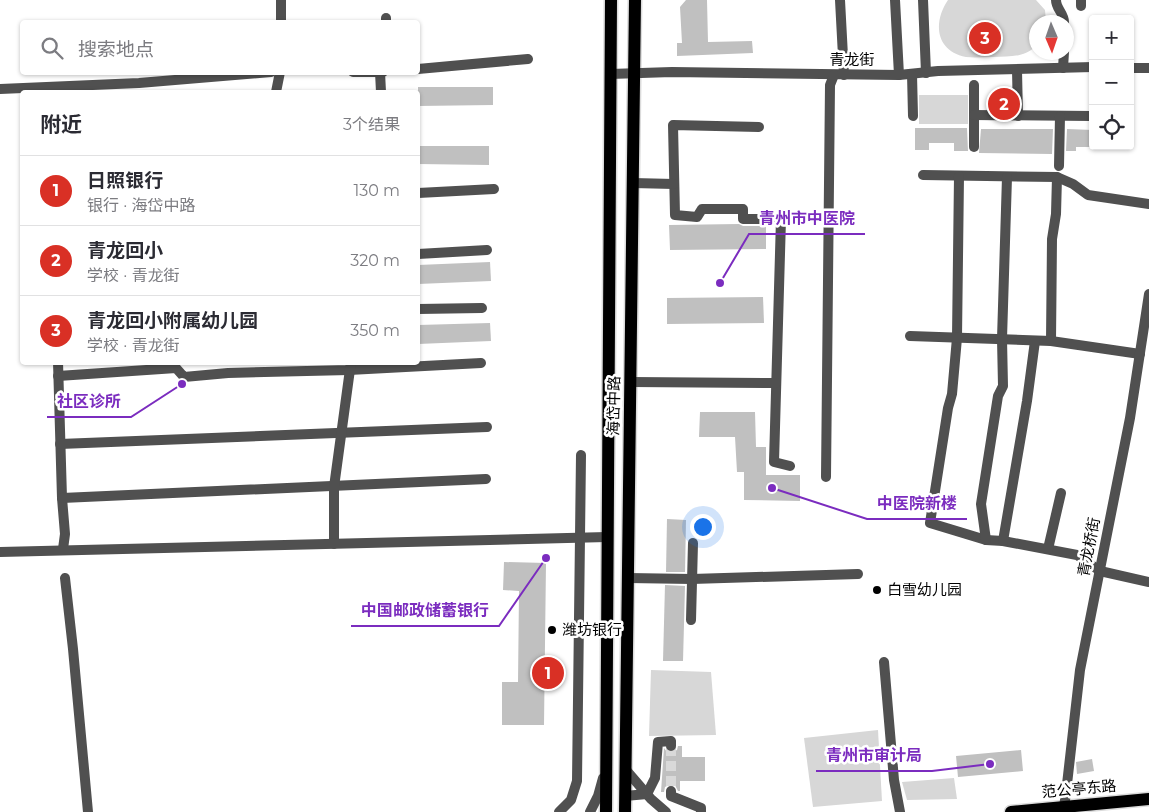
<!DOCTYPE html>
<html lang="zh">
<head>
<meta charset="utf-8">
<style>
	:root { --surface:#fff; --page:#f7f7f7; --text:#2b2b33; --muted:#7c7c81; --line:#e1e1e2; --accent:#d93025 }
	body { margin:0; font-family:Montserrat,"Noto Sans SC",sans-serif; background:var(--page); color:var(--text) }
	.controls { position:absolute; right:15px; top:15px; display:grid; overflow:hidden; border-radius:5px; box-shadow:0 1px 4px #0004 }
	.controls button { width:45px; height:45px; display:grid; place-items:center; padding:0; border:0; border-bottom:1px solid var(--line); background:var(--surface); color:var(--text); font:25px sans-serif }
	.compass { position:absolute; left:1029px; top:15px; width:45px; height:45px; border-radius:50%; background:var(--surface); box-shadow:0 1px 4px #0004; rotate:178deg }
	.you { position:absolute; left:702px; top:526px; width:18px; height:18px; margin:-12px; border:4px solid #fff; border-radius:50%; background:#1a73e8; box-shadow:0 0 0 8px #1a73e833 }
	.badge { display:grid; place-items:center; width:32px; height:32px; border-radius:50%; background:var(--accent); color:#fff; font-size:16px; font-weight:700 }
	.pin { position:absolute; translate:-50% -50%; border:2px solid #fff; box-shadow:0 1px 5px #0006 }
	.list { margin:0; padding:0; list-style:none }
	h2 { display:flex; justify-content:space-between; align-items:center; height:65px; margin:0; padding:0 20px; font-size:21px }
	h2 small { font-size:16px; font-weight:400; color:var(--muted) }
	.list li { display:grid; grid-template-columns:32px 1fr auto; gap:15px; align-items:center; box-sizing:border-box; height:70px; padding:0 20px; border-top:1px solid var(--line) }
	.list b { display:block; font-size:19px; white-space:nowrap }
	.list p { margin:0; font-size:16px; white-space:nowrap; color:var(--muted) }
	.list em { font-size:16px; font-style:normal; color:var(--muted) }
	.icon { flex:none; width:28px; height:28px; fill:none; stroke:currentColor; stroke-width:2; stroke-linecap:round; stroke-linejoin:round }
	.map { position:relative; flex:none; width:1149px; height:812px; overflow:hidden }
	.search { position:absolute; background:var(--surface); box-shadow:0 1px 4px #0004; left:20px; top:20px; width:400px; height:55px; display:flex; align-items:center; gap:12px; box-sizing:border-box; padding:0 18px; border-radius:5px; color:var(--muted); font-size:19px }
	.panel { position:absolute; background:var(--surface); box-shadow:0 1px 4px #0004; left:20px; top:90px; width:400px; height:275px; border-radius:5px }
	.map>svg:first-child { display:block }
	.green { fill:#d7d7d7 }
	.building { fill:#c0c0c0 }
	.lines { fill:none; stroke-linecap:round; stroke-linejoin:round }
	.minor-tunnel { stroke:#d9d9d9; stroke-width:10; stroke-dasharray:10 5; stroke-linecap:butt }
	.major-casing { stroke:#dbdbdb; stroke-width:15 }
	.minor { stroke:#505050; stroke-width:10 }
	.major { stroke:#000; stroke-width:12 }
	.poi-dot { fill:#000; stroke:#fff; stroke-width:2 }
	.labels { text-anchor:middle; stroke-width:5; stroke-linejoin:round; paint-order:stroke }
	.street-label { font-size:15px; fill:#000; stroke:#fff }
	.poi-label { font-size:15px; fill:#000; stroke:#fff; text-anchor:start }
	.leader { fill:none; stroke:#7b2cbf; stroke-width:2 }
	.callout-dot { fill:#7b2cbf; stroke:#fff; stroke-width:2 }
	.callout-label { font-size:16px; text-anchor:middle; font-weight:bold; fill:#7b2cbf; stroke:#fff; stroke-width:5; stroke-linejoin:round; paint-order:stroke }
</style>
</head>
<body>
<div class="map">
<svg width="1149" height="812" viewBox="0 0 1149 812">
	<rect width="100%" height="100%" fill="#fff"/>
	<g class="green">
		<path d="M 948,0 L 1036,0 L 1045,10 L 1046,22 L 1036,22 L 1036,46 C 1023,58 1010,56 993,57 C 984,57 974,58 966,57 C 935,51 933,22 948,0 Z"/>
		<rect x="919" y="95" width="49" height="29"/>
		<polygon points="651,670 711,672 716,735 649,736"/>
		<polygon points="878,730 882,801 813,807 804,738"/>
		<polygon points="954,778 957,799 907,800 902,782"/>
	</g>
	<g class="building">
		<polygon points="686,0 707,0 708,42 752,41 753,53 677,56 677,43 682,43 680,7"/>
		<polygon points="418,87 493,87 493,105 418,106"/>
		<polygon points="915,128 967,128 968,151 954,151 954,143 929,143 929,150 915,150"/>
		<polygon points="981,129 1053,129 1052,154 979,153"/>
		<polygon points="1067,129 1093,130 1093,147 1076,147 1076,151 1066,151"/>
		<polygon points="418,146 489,146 489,165 418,164"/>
		<polygon points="739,224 743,226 766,226 766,249 670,250 669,225"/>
		<polygon points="490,262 491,281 418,284 418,265"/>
		<polygon points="763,297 764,323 667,324 667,298"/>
		<polygon points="490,323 491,341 418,344 418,325"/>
		<polygon points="700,412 755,412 756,447 766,447 766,475 800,475 800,501 744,500 744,472 737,472 735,437 699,437"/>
		<polygon points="667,519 686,520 685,572 666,572"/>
		<polygon points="504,562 546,563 544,725 502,725 502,682 518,682 519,591 503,590"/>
		<polygon points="665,585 685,586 683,661 663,661"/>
		<polygon points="678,746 682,746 682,757 705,757 705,781 680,781 680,791 678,791 675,785 671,784 665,787 664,792 661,792 664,748 667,752 671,753 677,750"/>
		<polygon points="1021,750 1023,771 958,777 956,756"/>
		<polygon points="1092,759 1094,771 1077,774 1076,762"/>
	</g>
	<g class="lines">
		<polyline class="minor-tunnel" points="671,746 671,791"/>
		<defs>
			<g id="major">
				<polyline points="606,812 611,0"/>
				<polyline points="625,812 635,0"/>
				<polyline points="1011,812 1149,799"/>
			</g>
		</defs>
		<use href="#major" class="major-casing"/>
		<g class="minor">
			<polyline points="840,0 844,75"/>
			<polyline points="895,0 899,75"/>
			<polyline points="923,0 926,73"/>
			<path d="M 1056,0 C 1056,9 1064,13 1064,22"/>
			<polyline points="1081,6 1081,0"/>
			<polyline points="281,22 281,0"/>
			<polyline points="386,22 386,18"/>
			<polyline points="1063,68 1064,52"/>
			<polyline points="1130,68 1149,68"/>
			<polyline points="418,69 528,59"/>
			<polyline points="1017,70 1018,116"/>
			<polyline points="353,72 383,72"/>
			<polyline points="380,72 381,92"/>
			<polyline points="610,74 672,72 899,75 938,71 1093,67"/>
			<polyline points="912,74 913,116"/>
			<polyline points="974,85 974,147"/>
			<polyline points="0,89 139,83 271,72"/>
			<polyline points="276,92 280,72"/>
			<polyline points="974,115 1091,116"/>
			<polyline points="759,127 673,125 675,215 697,217 702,209 743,209 743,219 781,219 774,462 790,466"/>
			<polyline points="1059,166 1060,116"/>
			<polyline points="923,175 1057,177 1073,184 1088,195 1149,204"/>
			<polyline points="959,176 957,338 952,394 948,408 930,523 986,540 1003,541 1077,555 1100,571 1149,582"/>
			<polyline points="633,183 674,184"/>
			<polyline points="418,193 494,189"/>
			<polyline points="418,254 487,250"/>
			<polyline points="418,309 482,308"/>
			<polyline points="910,336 1051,341 1140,354"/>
			<polyline points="1051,341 1052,239 1056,214 1057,177"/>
			<polyline points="58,362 62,498 65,534 63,549"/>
			<polyline points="58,376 176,368 184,377 228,373 349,370 481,363"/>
			<polyline points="631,382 776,383"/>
			<polyline points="60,444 487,427"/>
			<polyline points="826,477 830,85 834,75"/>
			<polyline points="62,498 486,479"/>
			<polyline points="986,540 981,504 998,396 1003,386 1002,339 1007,177"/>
			<polyline points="1003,541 1027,401 1035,341"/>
			<polyline points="334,544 334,487 351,362"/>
			<polyline points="1048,549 1061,493"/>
			<polyline points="0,552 607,537"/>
			<polyline points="65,578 73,649 88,812"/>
			<polyline points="628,578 692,579 858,574"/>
			<polyline points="691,620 693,543"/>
			<polyline points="884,662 894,780 900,812"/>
			<polyline points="626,770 651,799 666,812"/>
			<polyline points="671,791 671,796 701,808 701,812"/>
			<polyline points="625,796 647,794 655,778 658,742 671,741 671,746"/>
			<polyline points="559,812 571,800 577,781 581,455"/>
			<polyline points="590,812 598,796 603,778"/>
			<polyline points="1061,812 1064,807 1066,793 1080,670 1130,418 1149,294"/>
		</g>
		<use href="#major" class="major"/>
	</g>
	<g class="poi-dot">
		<circle cx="877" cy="590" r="5"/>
		<circle cx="552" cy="630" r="5"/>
	</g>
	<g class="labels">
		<g class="street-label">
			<text x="852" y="65">青龙街</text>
			<text transform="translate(614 406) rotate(-89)" y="5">海岱中路</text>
			<text transform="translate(1089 547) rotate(-79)" y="5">青龙桥街</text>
			<text transform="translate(1079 789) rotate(-5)" y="5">范公亭东路</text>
		</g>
		<g class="poi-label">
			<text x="887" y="595">白雪幼儿园</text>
			<text x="562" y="635">潍坊银行</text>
		</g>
	</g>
	<path class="leader" d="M720 283L749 234H865M182 384L131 417H47M772 488L867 519H967M546 558L499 626H351M990 764L932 771H816"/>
	<g class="callout-dot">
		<circle cx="720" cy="283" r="5"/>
		<circle cx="182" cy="384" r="5"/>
		<circle cx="772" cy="488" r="5"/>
		<circle cx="546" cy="558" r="5"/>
		<circle cx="990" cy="764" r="5"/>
	</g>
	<g class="callout-label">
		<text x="807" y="224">青州市中医院</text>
		<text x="89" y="407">社区诊所</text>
		<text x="917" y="509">中医院新楼</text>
		<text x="425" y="616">中国邮政储蓄银行</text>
		<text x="874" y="761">青州市审计局</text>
	</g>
</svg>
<div class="controls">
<button>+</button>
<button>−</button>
<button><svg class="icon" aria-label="locate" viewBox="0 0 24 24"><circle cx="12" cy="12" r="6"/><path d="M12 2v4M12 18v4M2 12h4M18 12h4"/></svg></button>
</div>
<svg class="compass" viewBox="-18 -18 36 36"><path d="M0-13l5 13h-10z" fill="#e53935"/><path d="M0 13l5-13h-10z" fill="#7c7c81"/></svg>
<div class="you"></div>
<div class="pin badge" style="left:548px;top:673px">1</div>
<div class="pin badge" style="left:1004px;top:104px">2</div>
<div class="pin badge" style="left:985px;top:38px">3</div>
<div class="search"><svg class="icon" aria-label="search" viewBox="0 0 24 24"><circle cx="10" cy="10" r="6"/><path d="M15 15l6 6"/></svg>搜索地点</div>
<section class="panel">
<h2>附近<small>3个结果</small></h2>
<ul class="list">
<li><span class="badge">1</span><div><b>日照银行</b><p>银行 · 海岱中路</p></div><em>130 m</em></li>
<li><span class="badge">2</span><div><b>青龙回小</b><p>学校 · 青龙街</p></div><em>320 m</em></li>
<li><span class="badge">3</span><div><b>青龙回小附属幼儿园</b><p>学校 · 青龙街</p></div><em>350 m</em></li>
</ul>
</section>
</div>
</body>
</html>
